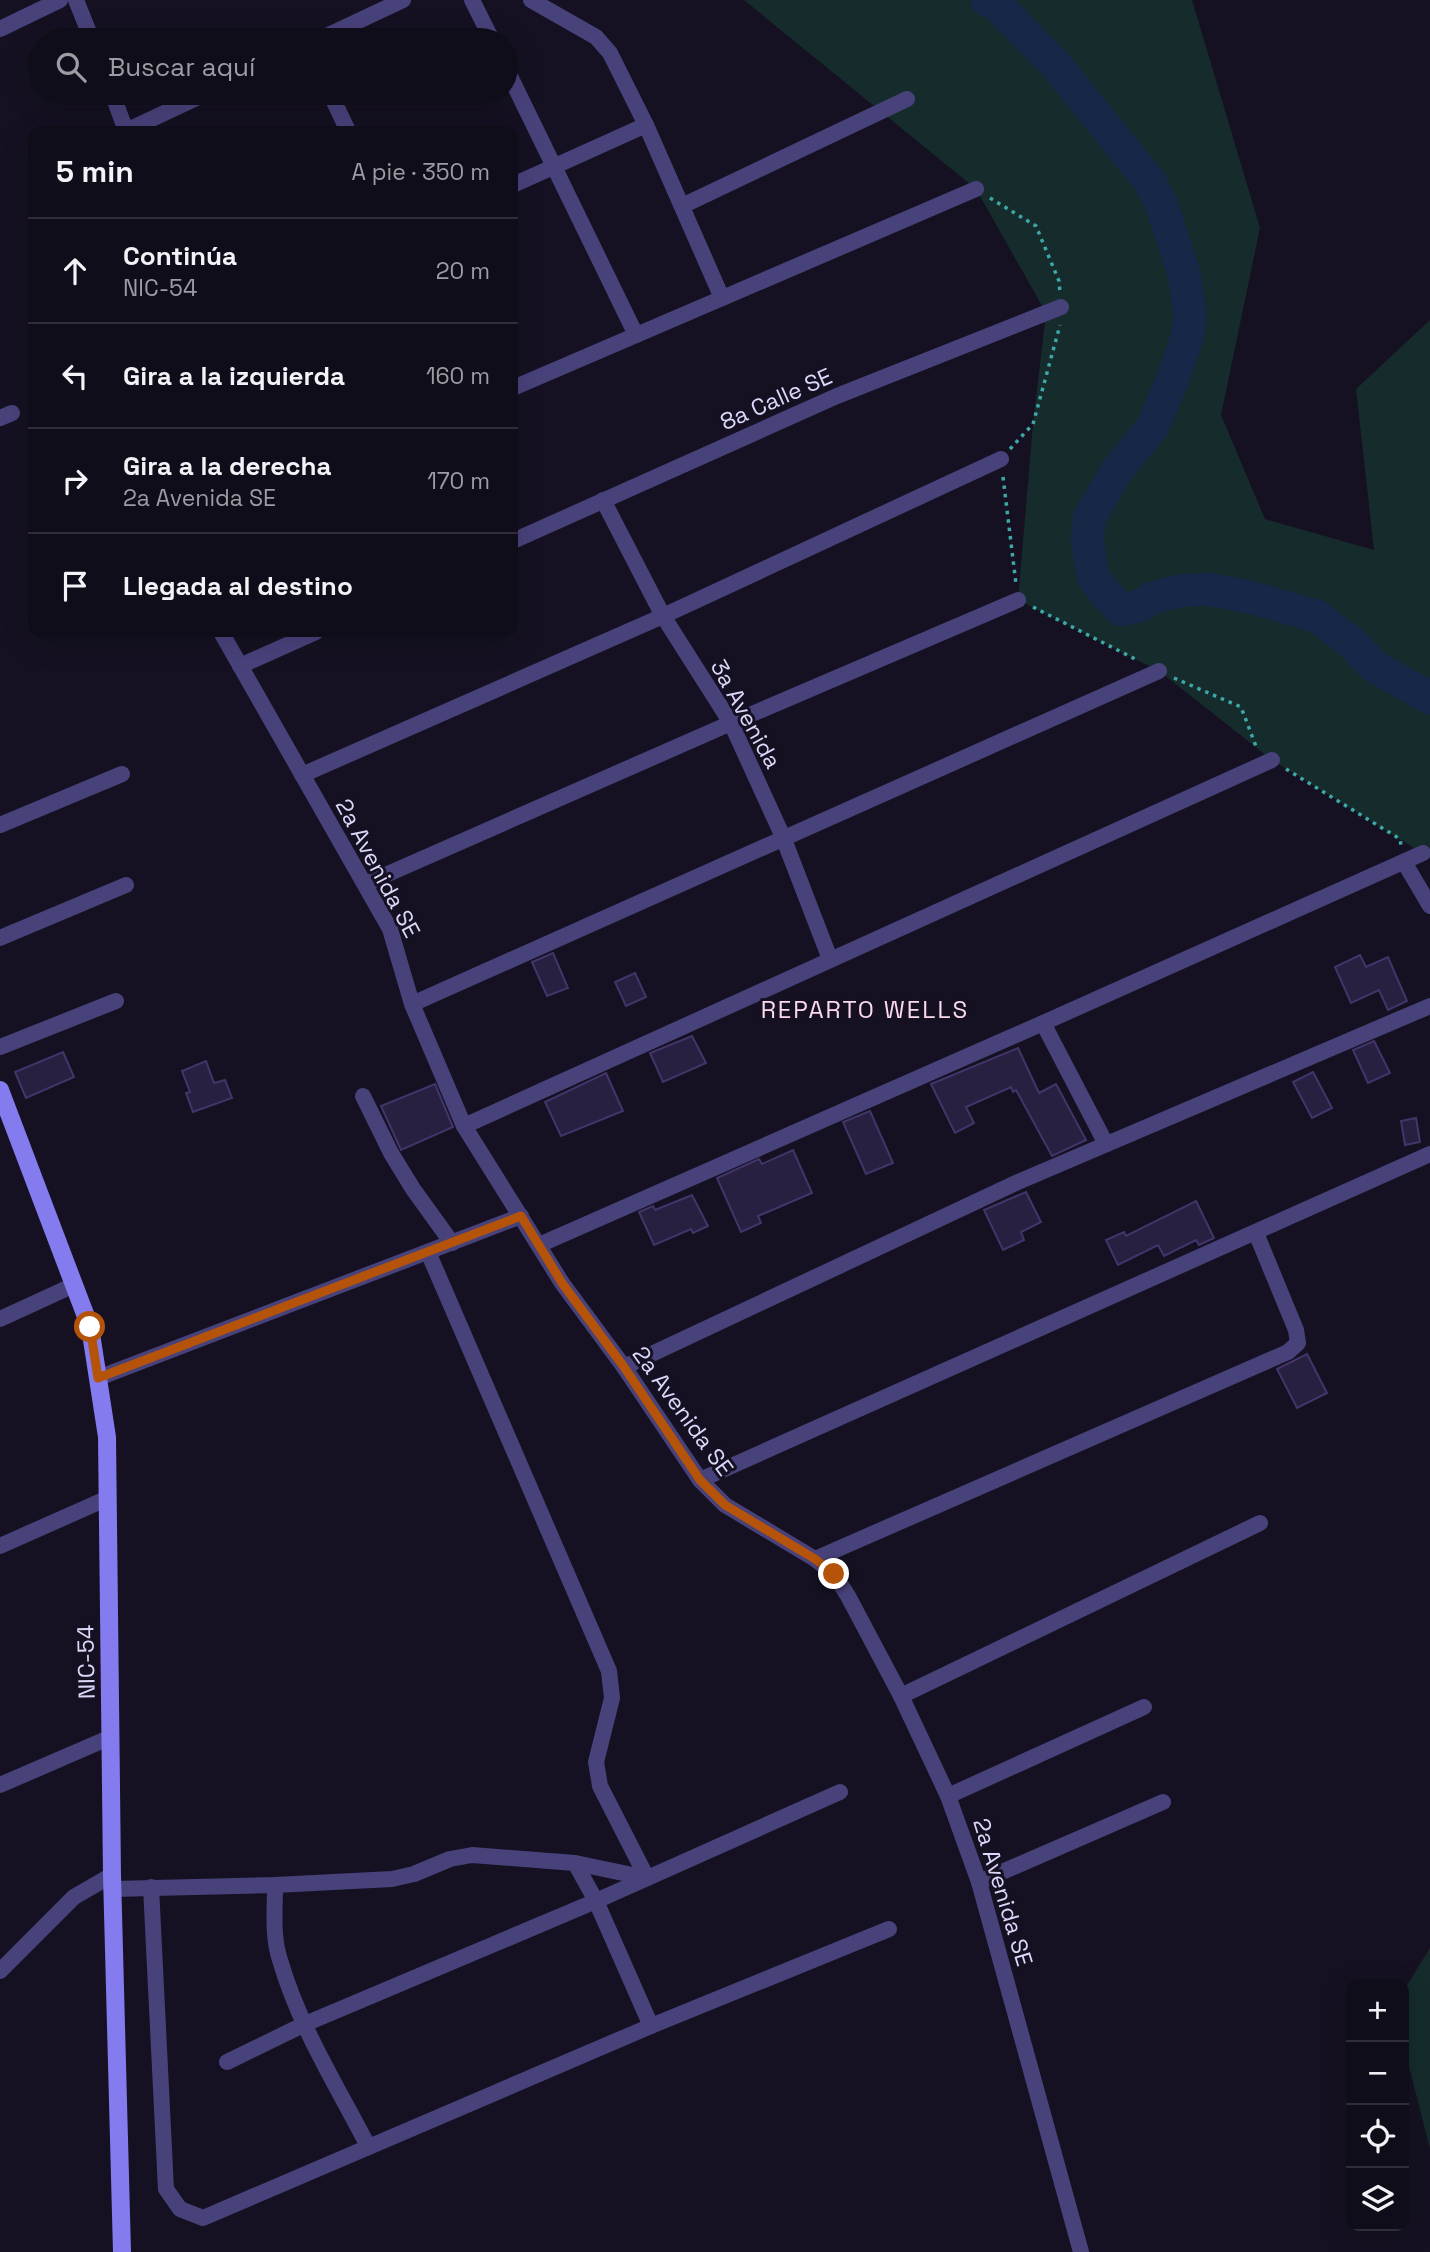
<!DOCTYPE html>
<html lang="es">
<head>
<meta charset="utf-8">
<style>
	:root { --surface:#100d1a; --page:#1e1b27; --text:#f1f3f6; --muted:#9c9ca2; --line:#302d39 }
	body { margin:0; font-family:"Space Grotesk",sans-serif; background:var(--page); color:var(--text) }
	.controls { position:absolute; right:21px; bottom:21px; display:grid; overflow:hidden; border-radius:14px; box-shadow:0 7px 28px #0002 }
	.controls button { width:63px; height:63px; display:grid; place-items:center; padding:0; border:0; border-bottom:2px solid var(--line); background:var(--surface); color:var(--text); font:35px sans-serif }
	.stop { position:absolute; width:21px; height:21px; margin:-16px; border:5px solid #b45309; border-radius:50%; background:#fff }
	.stop.end { background:#b45309; border-color:#fff; box-shadow:0 2px 7px #0008 }
	.list { margin:0; padding:0; list-style:none }
	h2 { display:flex; justify-content:space-between; align-items:center; height:91px; margin:0; padding:0 28px; font-size:30px }
	h2 small { font-size:23px; font-weight:400; color:var(--muted) }
	.list li { display:grid; grid-template-columns:46px 1fr auto; gap:21px; align-items:center; box-sizing:border-box; height:105px; padding:0 28px; border-top:2px solid var(--line) }
	.list b { display:block; font-size:26px; white-space:nowrap }
	.list p { margin:0; font-size:23px; white-space:nowrap; color:var(--muted) }
	.list em { font-size:23px; font-style:normal; color:var(--muted) }
	.icon { flex:none; width:38px; height:38px; fill:none; stroke:currentColor; stroke-width:2; stroke-linecap:round; stroke-linejoin:round }
	.map { position:relative; flex:none; width:1430px; height:2252px; overflow:hidden }
	.search { position:absolute; background:var(--surface); box-shadow:0 7px 28px #0002; left:28px; top:28px; width:490px; height:77px; display:flex; align-items:center; gap:18px; box-sizing:border-box; padding:0 24px; border-radius:38px; color:var(--muted); font-size:26px }
	.panel { position:absolute; background:var(--surface); box-shadow:0 7px 28px #0002; left:28px; top:126px; width:490px; height:511px; border-radius:14px }
	.map>svg:first-child { display:block }
	.green { fill:#152b2c }
	.lines { fill:none; stroke-linecap:round; stroke-linejoin:round }
	.river { stroke:#162747; stroke-width:33 }
	.building { fill:#282041; stroke:#42356a; stroke-width:2 }
	.path { stroke:#3ea7a7; stroke-width:3.5; stroke-dasharray:3.5 5; stroke-linecap:butt }
	.street { stroke:#48427b; stroke-width:16 }
	.secondary { stroke:#847bee; stroke-width:18 }
	.route { stroke:#b45309; stroke-width:9 }
	.labels { text-anchor:middle; stroke-width:6; stroke-linejoin:round; paint-order:stroke }
	.street-label { font-size:23px; fill:#ddd8fa; stroke:#151122 }
	.neighbourhood-label { font-size:24px; letter-spacing:2px; fill:#fad9ec; stroke:#151122 }
</style>
</head>
<body>
<div class="map">
<svg width="1430" height="2252" viewBox="0 0 1430 2252">
	<rect width="100%" height="100%" fill="#151122"/>
	<g class="green">
		<polygon points="744,0 1192,0 1260,228 1221,415 1265,519 1374,550 1356,389 1430,320 1430,858 1272,760 1159,671 1018,600 1033,424 1046,313 976,189"/>
		<polygon points="1430,1948 1430,2149 1404,2047 1404,1990"/>
	</g>
	<g class="lines">
		<polyline class="river" points="987,0 996,4 1055,64 1151,183 1163,209 1185,277 1190,316 1188,334 1173,379 1152,428 1117,470 1090,517 1087,540 1093,576 1104,592 1122,610 1139,606 1152,598 1178,591 1207,589 1249,597 1316,616 1351,642 1374,666 1430,698"/>
	</g>
	<g class="building">
		<polygon points="553,953 568,988 547,996 532,962"/>
		<polygon points="1360,955 1366,967 1388,957 1407,1001 1388,1010 1379,990 1351,1003 1335,967"/>
		<polygon points="635,973 646,997 626,1006 615,982"/>
		<polygon points="692,1036 706,1063 663,1082 650,1053"/>
		<polygon points="1374,1041 1390,1073 1368,1083 1353,1050"/>
		<polygon points="1018,1048 1039,1093 1056,1084 1086,1140 1052,1156 1016,1090 1013,1092 1011,1087 966,1107 974,1123 955,1133 931,1084"/>
		<polygon points="63,1052 74,1077 26,1098 15,1072"/>
		<polygon points="206,1061 214,1083 225,1080 232,1098 193,1112 186,1093 190,1092 182,1071"/>
		<polygon points="1313,1072 1332,1108 1312,1118 1293,1082"/>
		<polygon points="606,1073 623,1111 561,1136 545,1102"/>
		<polygon points="435,1084 453,1127 401,1150 381,1106"/>
		<polygon points="870,1111 893,1163 866,1174 843,1122"/>
		<polygon points="1416,1118 1420,1142 1405,1145 1401,1121"/>
		<polygon points="793,1150 812,1193 758,1216 761,1223 741,1232 717,1178 759,1159 762,1164"/>
		<polygon points="1026,1192 1041,1222 1021,1232 1024,1240 1003,1250 984,1210"/>
		<polygon points="692,1195 708,1226 693,1233 691,1229 654,1245 639,1212 653,1206 655,1210"/>
		<polygon points="1196,1201 1214,1238 1199,1245 1196,1240 1164,1256 1158,1245 1118,1265 1106,1240 1124,1232 1126,1236"/>
		<polygon points="1307,1354 1327,1393 1297,1408 1277,1369"/>
	</g>
	<g class="lines">
		<g class="path">
			<polyline points="990,198 1036,226 1059,281 1060,293"/>
			<polyline points="1010,449 1033,424 1060,325"/>
			<polyline points="1003,477 1016,584"/>
			<polyline points="1033,607 1139,661"/>
			<polyline points="1174,678 1241,707 1257,749"/>
			<polyline points="1286,769 1400,839 1401,845"/>
		</g>
		<g class="street">
			<polyline points="76,0 92,40"/>
			<polyline points="472,0 492,40"/>
			<polyline points="531,0 596,37 610,53 646,125 722,298"/>
			<polyline points="0,29 60,0"/>
			<polyline points="318,40 403,0"/>
			<polyline points="506,68 636,335"/>
			<polyline points="112,93 126,131"/>
			<polyline points="330,93 348,131"/>
			<polyline points="126,131 207,93"/>
			<polyline points="513,185 646,125"/>
			<polyline points="682,206 907,99"/>
			<polyline points="513,388 976,189"/>
			<polyline points="0,418 12,413"/>
			<polyline points="603,500 663,616 731,723 783,837 830,959"/>
			<polyline points="513,541 837,396 1061,307"/>
			<polyline points="221,632 390,929 412,1004 464,1126 562,1283 624,1367 700,1480 725,1505 815,1559 834,1574 848,1596 901,1696 948,1796 979,1882 1081,2252"/>
			<polyline points="240,666 316,632"/>
			<polyline points="302,775 663,616 1001,459"/>
			<polyline points="0,825 122,774"/>
			<polyline points="1404,862 1430,906"/>
			<polyline points="365,884 731,723 1018,600"/>
			<polyline points="0,938 126,885"/>
			<polyline points="412,1004 1159,671"/>
			<polyline points="1043,1023 1106,1144"/>
			<polyline points="0,1047 116,1001"/>
			<polyline points="363,1096 391,1153 413,1189 452,1243"/>
			<polyline points="464,1126 1272,760"/>
			<polyline points="539,1245 1043,1023 1423,853"/>
			<polyline points="428,1252 609,1671 612,1698 596,1762 600,1786 647,1878"/>
			<polyline points="0,1319 74,1285"/>
			<polyline points="624,1367 1018,1182 1430,1006"/>
			<polyline points="98,1378 521,1216"/>
			<polyline points="700,1480 1430,1154"/>
			<polyline points="0,1546 108,1498"/>
			<polyline points="815,1559 1288,1352 1298,1343 1296,1330 1256,1233"/>
			<polyline points="901,1696 1260,1523"/>
			<polyline points="0,1785 111,1737"/>
			<polyline points="948,1796 1144,1707"/>
			<polyline points="575,1863 647,1878"/>
			<polyline points="979,1882 1163,1802"/>
			<path d="M 275,1885 C 275,1910 272,1936 280,1960 C 299,2026 337,2086 368,2146"/>
			<polyline points="151,1887 166,2189 180,2209 203,2218 651,2026 889,1929"/>
			<polyline points="113,1889 275,1885 392,1879 414,1874 450,1859 472,1855 575,1863 596,1901 651,2026"/>
			<polyline points="0,1971 74,1897 112,1875"/>
			<polyline points="227,2062 305,2024 596,1901 840,1792"/>
		</g>
		<polyline class="secondary" points="0,1090 90,1327 107,1437 112,1875 122,2252"/>
	</g>
	<g class="lines">
		<polyline class="route" points="90,1327 98,1378 521,1216 562,1283 624,1367 700,1480 725,1505 815,1559 834,1574"/>
	</g>
	<g class="labels">
		<g class="street-label">
			<text transform="translate(776 399) rotate(-24)" y="8">8a Calle SE</text>
			<text transform="translate(746 714) rotate(61)" y="8">3a Avenida</text>
			<text transform="translate(378 868) rotate(62)" y="8">2a Avenida SE</text>
			<text transform="translate(683 1411) rotate(54)" y="8">2a Avenida SE</text>
			<text transform="translate(86 1662) rotate(-91)" y="8">NIC-54</text>
			<text transform="translate(1003 1892) rotate(73)" y="8">2a Avenida SE</text>
		</g>
		<g class="neighbourhood-label">
			<text x="865" y="1018">REPARTO WELLS</text>
		</g>
	</g>
</svg>
<div class="controls">
<button>+</button>
<button>−</button>
<button><svg class="icon" aria-label="locate" viewBox="0 0 24 24"><circle cx="12" cy="12" r="6"/><path d="M12 2v4M12 18v4M2 12h4M18 12h4"/></svg></button>
<button><svg class="icon" aria-label="layers" viewBox="0 0 24 24"><path d="M12 4l9 5-9 5-9-5zM3 14l9 5 9-5"/></svg></button>
</div>
<div class="stop" style="left:90px;top:1327px"></div>
<div class="stop end" style="left:834px;top:1574px"></div>
<div class="search"><svg class="icon" aria-label="search" viewBox="0 0 24 24"><circle cx="10" cy="10" r="6"/><path d="M15 15l6 6"/></svg>Buscar aquí</div>
<section class="panel">
<h2>5 min<small>A pie · 350 m</small></h2>
<ul class="list">
<li><svg class="icon" aria-label="ahead" viewBox="0 0 24 24"><path d="M12 20V5M6 11l6-6 6 6"/></svg><div><b>Continúa</b><p>NIC-54</p></div><em>20 m</em></li>
<li><svg class="icon" aria-label="left" viewBox="0 0 24 24"><path d="M17 20v-9H6M10 6l-5 5 5 5"/></svg><div><b>Gira a la izquierda</b></div><em>160 m</em></li>
<li><svg class="icon" aria-label="right" viewBox="0 0 24 24"><path d="M7 20v-9h11M14 6l5 5-5 5"/></svg><div><b>Gira a la derecha</b><p>2a Avenida SE</p></div><em>170 m</em></li>
<li><svg class="icon" aria-label="arrive" viewBox="0 0 24 24"><path d="M6 21V4h12l-3 4 3 4H6"/></svg><div><b>Llegada al destino</b></div></li>
</ul>
</section>
</div>
</body>
</html>
